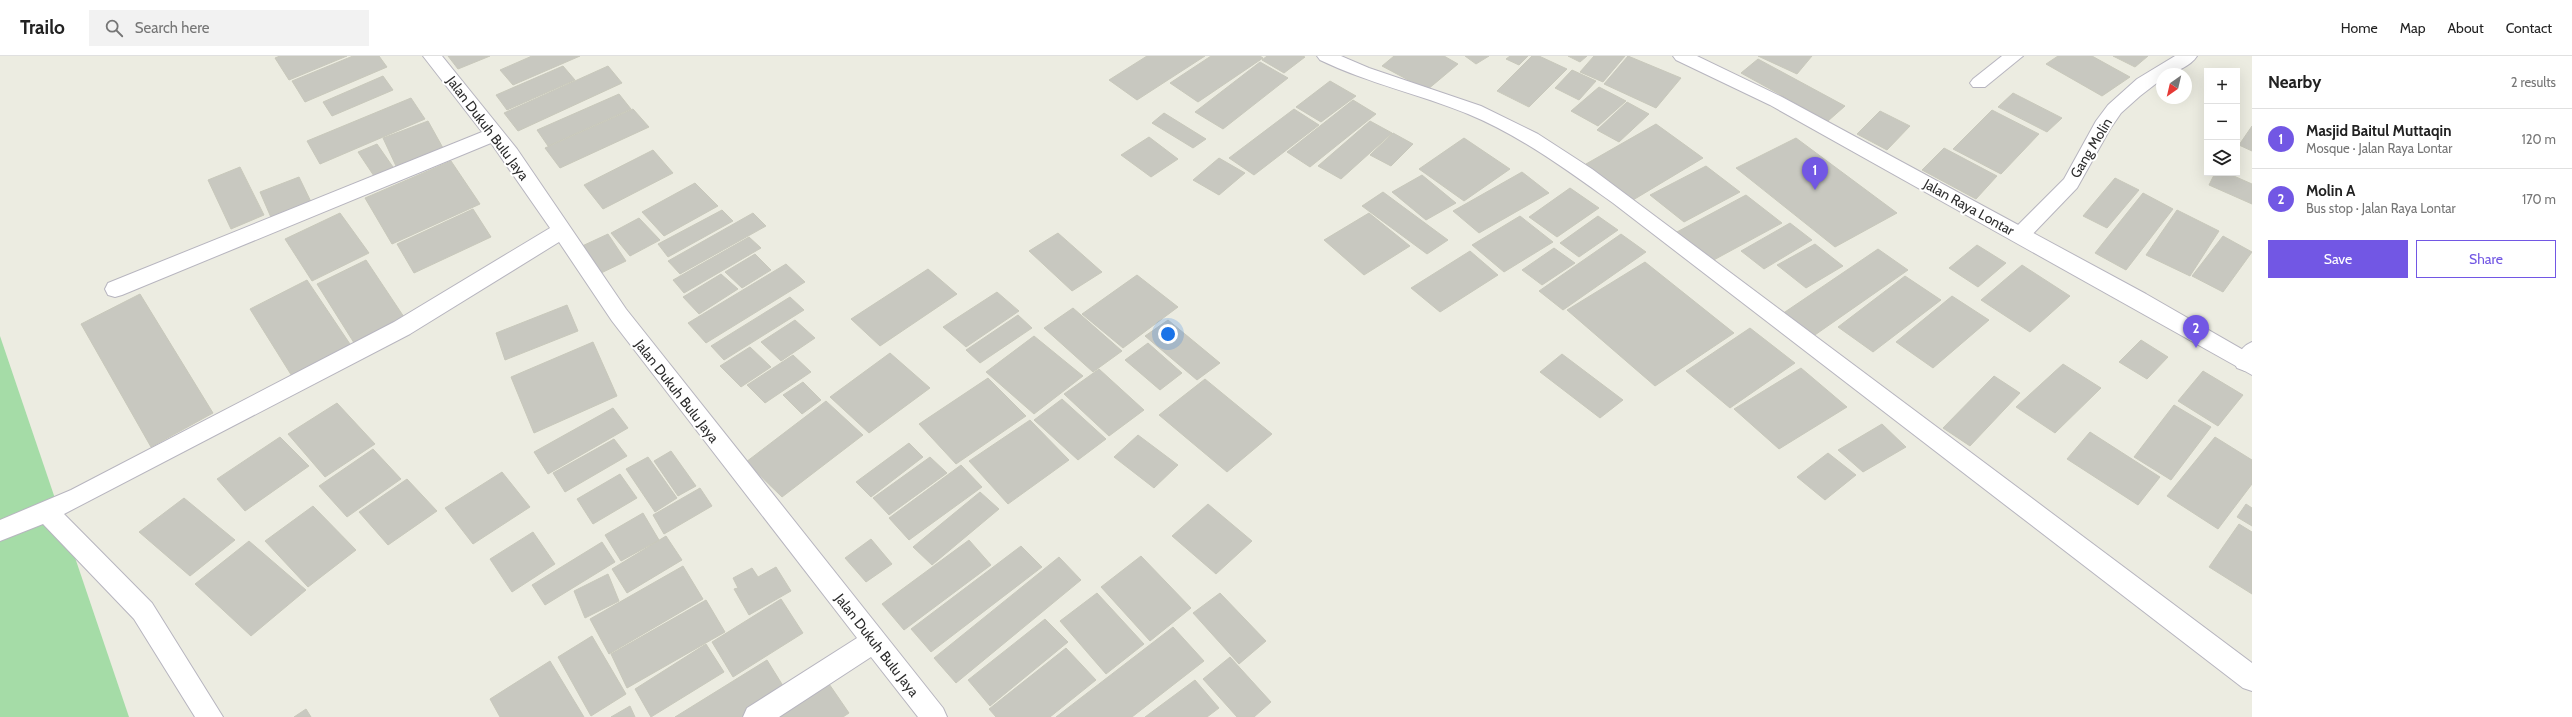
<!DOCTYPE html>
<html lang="en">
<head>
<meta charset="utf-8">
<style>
	:root { --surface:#fff; --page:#f2f2f2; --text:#222; --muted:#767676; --line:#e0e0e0; --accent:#7257e4 }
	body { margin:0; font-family:Cabin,sans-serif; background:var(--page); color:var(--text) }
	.controls { position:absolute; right:12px; top:12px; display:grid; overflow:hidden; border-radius:0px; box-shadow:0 4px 16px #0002 }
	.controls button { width:36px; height:36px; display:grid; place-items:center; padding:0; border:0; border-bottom:1px solid var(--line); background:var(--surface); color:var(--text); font:20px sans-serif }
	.compass { position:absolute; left:2156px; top:12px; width:36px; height:36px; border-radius:50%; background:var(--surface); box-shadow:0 4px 16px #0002; rotate:214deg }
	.you { position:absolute; left:1168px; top:278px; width:14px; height:14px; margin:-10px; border:3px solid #fff; border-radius:50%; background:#1a73e8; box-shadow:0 0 0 6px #1a73e833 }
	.badge { display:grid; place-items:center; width:26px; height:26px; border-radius:50%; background:var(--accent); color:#fff; font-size:13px; font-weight:700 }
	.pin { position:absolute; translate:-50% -33px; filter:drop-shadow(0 1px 2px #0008) }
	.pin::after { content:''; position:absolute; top:21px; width:14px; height:12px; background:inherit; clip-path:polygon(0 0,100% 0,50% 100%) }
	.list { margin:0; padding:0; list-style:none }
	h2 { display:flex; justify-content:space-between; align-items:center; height:52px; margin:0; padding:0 16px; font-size:17px }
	h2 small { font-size:13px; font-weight:400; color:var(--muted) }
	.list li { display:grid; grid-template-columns:26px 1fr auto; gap:12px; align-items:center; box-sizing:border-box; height:60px; padding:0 16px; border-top:1px solid var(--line) }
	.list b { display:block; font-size:15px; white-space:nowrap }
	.list p { margin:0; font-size:13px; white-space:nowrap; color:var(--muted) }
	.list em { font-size:13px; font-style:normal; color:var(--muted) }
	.actions { display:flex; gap:8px; padding:12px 16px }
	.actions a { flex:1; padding:9px 0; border:1px solid var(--accent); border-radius:0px; text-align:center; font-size:14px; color:var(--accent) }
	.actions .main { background:var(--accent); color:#fff }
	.icon { flex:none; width:22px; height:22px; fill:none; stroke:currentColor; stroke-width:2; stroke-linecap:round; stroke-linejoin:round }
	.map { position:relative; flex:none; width:2252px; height:661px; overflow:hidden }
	header { display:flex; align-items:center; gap:24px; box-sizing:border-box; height:56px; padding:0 20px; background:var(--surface); border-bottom:1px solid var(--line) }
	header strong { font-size:19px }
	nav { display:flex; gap:22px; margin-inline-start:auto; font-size:14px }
	.search { width:280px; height:36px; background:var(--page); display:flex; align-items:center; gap:10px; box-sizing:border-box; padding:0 14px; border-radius:0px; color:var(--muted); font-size:15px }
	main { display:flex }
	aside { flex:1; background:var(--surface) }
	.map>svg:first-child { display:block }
	.green { fill:#a5dca7 }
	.building { fill:#c8c8c0; stroke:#c8c8bb }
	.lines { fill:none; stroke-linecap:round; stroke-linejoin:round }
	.street-casing { stroke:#b7b5bf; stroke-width:2 }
	.secondary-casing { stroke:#b7b5bf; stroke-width:2 }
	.street { fill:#fff; fill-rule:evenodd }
	.secondary { fill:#fff; fill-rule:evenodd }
	.labels { text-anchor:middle; stroke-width:4; stroke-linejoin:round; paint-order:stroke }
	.street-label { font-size:14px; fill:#2d2d2d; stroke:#fff }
</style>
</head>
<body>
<header>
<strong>Trailo</strong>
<div class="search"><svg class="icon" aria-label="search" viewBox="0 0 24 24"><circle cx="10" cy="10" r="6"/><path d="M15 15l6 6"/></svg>Search here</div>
<nav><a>Home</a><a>Map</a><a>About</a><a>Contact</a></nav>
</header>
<main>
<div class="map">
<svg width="2252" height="661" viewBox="0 0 2252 661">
	<rect width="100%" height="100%" fill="#ecece1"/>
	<polygon class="green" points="0,280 129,661 0,661"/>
	<g class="building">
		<polygon points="280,0 347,0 289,24 275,2"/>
		<polygon points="353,0 379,0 387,11 305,46 292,25"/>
		<polygon points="448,0 490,0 458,13"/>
		<polygon points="532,0 580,0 513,29 500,14"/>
		<polygon points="1147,0 1205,0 1137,44 1109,24"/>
		<polygon points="1211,0 1260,0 1263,2 1198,46 1170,27"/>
		<polygon points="1267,0 1302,0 1305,1 1284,17 1262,4"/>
		<polygon points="1394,0 1444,0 1458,8 1427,34 1382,10"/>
		<polygon points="1465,0 1489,0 1476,8"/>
		<polygon points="1510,0 1528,0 1519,9 1506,3"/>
		<polygon points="1532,0 1539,0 1567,13 1529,51 1497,35"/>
		<polygon points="1568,0 1587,0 1580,6"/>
		<polygon points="1594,0 1625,0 1603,26 1580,16"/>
		<polygon points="1628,0 1681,22 1656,52 1604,28"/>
		<polygon points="1758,0 1812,0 1797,18"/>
		<polygon points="2058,0 2092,0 2130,21 2102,40 2046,8"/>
		<polygon points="2113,0 2148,0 2135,11"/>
		<polygon points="1758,3 1845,50 1828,65 1741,17"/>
		<polygon points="1260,6 1288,22 1223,73 1195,56"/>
		<polygon points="563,10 575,24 507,54 496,39"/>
		<polygon points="608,10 622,27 518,75 504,57"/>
		<polygon points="1572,14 1596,25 1579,44 1555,32"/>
		<polygon points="383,20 393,34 332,60 323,46"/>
		<polygon points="1330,25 1356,40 1321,66 1296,51"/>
		<polygon points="1599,31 1626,45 1598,70 1571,55"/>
		<polygon points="2013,37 2062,62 2047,76 1998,51"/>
		<polygon points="619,38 631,53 548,90 537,74"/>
		<polygon points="411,42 425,63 320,108 307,85"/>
		<polygon points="1353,44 1376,58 1310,111 1287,96"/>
		<polygon points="1627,46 1649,58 1619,86 1597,74"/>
		<polygon points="633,53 649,71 560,112 545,92"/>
		<polygon points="1294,53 1319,69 1254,119 1229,102"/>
		<polygon points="1992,54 2039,78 2001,118 1953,93"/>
		<polygon points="1880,55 1910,70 1887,94 1857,78"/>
		<polygon points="1164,57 1206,83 1193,92 1152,67"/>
		<polygon points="428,65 443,92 396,110 383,82"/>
		<polygon points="1370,65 1392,77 1341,123 1318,110"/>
		<polygon points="1656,68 1703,102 1633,144 1586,108"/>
		<polygon points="2252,70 2252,95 2239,89"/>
		<polygon points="1393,77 1413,88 1391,110 1370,99"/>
		<polygon points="1149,81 1178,103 1151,121 1121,99"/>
		<polygon points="1464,82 1510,113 1464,145 1419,113"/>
		<polygon points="1796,82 1897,157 1835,191 1736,112"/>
		<polygon points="377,88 393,111 374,120 358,96"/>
		<polygon points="1944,92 1997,120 1976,143 1922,114"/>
		<polygon points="653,94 673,117 603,153 584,129"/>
		<polygon points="1219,102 1245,117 1219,139 1193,124"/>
		<polygon points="451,105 480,148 392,188 365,142"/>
		<polygon points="1706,110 1740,136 1684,166 1650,139"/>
		<polygon points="240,111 264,159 231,173 208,124"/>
		<polygon points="1522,116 1549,137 1479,177 1453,155"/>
		<polygon points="2215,117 2227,117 2252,128 2252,148 2209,129"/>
		<polygon points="1422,119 1456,147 1426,164 1392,136"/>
		<polygon points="299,121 313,150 273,166 260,136"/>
		<polygon points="2115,122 2139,134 2107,172 2083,160"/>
		<polygon points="695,127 718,150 664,180 642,156"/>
		<polygon points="1570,132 1599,152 1557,181 1529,161"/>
		<polygon points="1383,136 1448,184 1427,198 1362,150"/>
		<polygon points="2143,137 2173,153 2126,214 2095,197"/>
		<polygon points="1746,139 1782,167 1710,206 1675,177"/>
		<polygon points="473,153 491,181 414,217 397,188"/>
		<polygon points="722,154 733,165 668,201 658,188"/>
		<polygon points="2177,154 2219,175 2190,220 2146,199"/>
		<polygon points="340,157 369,197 312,225 285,183"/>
		<polygon points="753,157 766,170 680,218 668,205"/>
		<polygon points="1369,157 1410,190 1364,219 1324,184"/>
		<polygon points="1520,160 1553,186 1504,216 1472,189"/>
		<polygon points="1598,160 1618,174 1579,201 1560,187"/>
		<polygon points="639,162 660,184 630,200 611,177"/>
		<polygon points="1790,167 1812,184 1764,213 1741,195"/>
		<polygon points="1058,177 1102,216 1072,235 1029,195"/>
		<polygon points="608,178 626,205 599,218 580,191"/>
		<polygon points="1621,178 1646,196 1563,254 1539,235"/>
		<polygon points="2223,180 2252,196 2223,236 2192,220"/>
		<polygon points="749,181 761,192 684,237 673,224"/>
		<polygon points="1815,188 1843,210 1806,232 1777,209"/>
		<polygon points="1977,189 2006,207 1978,231 1949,212"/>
		<polygon points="1554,192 1575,207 1542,229 1522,214"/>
		<polygon points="1878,193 1908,214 1812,281 1782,258"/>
		<polygon points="1470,195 1498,219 1440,256 1411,232"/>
		<polygon points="755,198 771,214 742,232 725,216"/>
		<polygon points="366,204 406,264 356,290 317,228"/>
		<polygon points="1645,206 1734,277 1655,330 1567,254"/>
		<polygon points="786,208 805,226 706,287 688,267"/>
		<polygon points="2022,209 2070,240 2030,276 1981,244"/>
		<polygon points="928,213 957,238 880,290 851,263"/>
		<polygon points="721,218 738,233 699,258 683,241"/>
		<polygon points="1137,219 1178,251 1123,292 1082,258"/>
		<polygon points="1905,220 1941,244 1873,296 1838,271"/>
		<polygon points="307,224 354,294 295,325 250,253"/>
		<polygon points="997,236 1019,255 966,291 943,271"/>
		<polygon points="140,238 213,357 151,391 81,268"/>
		<polygon points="1952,240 1989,264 1933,312 1896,286"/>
		<polygon points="790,241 804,254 724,304 711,290"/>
		<polygon points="567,249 578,275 505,304 496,277"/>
		<polygon points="1073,252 1122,295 1093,316 1044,272"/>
		<polygon points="1018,259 1032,272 980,307 966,294"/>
		<polygon points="795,264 815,282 781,305 761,286"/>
		<polygon points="1168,264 1220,307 1197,324 1145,280"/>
		<polygon points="1750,272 1795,307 1730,352 1686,315"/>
		<polygon points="1034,280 1083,320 1034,358 986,316"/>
		<polygon points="2141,284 2168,301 2147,323 2119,306"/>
		<polygon points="593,286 617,340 534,377 511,321"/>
		<polygon points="1148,287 1182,317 1160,334 1125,304"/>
		<polygon points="750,291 771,311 741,331 720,310"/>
		<polygon points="890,297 930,332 869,377 830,341"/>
		<polygon points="1562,298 1623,344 1600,362 1540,316"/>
		<polygon points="793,299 811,316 765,347 747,329"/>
		<polygon points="2063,308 2101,332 2055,377 2016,351"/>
		<polygon points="1801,312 1847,351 1779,393 1734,353"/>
		<polygon points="1099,313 1144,354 1109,380 1064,338"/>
		<polygon points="2203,315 2243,339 2218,370 2178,345"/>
		<polygon points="1994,320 2020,337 1970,390 1943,372"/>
		<polygon points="988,322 1026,360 956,408 919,368"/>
		<polygon points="1205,323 1272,378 1227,416 1159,359"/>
		<polygon points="803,326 821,344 802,358 783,339"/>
		<polygon points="1062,343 1106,383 1078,404 1034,364"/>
		<polygon points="826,345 863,379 782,441 746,406"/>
		<polygon points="337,347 375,388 325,421 288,378"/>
		<polygon points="2174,349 2211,371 2171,424 2134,401"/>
		<polygon points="613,352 628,372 548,418 534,396"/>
		<polygon points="1030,364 1069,404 1008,448 969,405"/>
		<polygon points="1882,368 1906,391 1863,416 1838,394"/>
		<polygon points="2090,376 2160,421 2138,449 2067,403"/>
		<polygon points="1138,379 1178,409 1154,432 1114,401"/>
		<polygon points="280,381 309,410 245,455 217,423"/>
		<polygon points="2215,381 2252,404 2252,428 2218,473 2167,440"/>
		<polygon points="614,383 627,400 565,436 553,417"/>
		<polygon points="909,387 923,401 871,441 856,426"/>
		<polygon points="373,393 401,423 347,461 319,430"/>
		<polygon points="671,395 696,430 678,440 654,405"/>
		<polygon points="1828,397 1856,419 1825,444 1797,421"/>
		<polygon points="648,401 677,442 655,456 626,413"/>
		<polygon points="930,401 947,417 889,459 873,442"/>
		<polygon points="961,409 982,431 909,484 889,462"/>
		<polygon points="502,416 530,451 473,488 445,452"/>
		<polygon points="620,418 637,442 593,468 577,443"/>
		<polygon points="407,423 437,455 388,489 359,456"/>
		<polygon points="700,432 712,450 664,478 653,459"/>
		<polygon points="980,436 999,453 932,509 913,491"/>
		<polygon points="184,442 235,484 190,520 139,476"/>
		<polygon points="1208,448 1252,485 1216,518 1172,480"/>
		<polygon points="2246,448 2252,452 2252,470 2237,461"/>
		<polygon points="313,450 356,494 308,531 265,485"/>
		<polygon points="643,457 659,484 621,505 605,479"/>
		<polygon points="2239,468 2252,476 2252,538 2209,511"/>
		<polygon points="533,476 555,508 512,536 490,503"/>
		<polygon points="666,480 682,504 627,537 612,513"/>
		<polygon points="871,483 892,508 866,526 845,502"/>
		<polygon points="969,484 991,509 904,574 882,548"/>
		<polygon points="249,485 306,534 251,580 195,528"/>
		<polygon points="602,486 615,506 545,549 532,529"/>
		<polygon points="1021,490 1042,511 931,596 911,573"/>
		<polygon points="1141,500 1191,552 1150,585 1101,531"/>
		<polygon points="1059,501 1081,524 956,627 934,602"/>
		<polygon points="683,510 703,543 609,598 590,563"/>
		<polygon points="776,511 791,535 749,559 734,533 738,532 733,522 752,512 758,521"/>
		<polygon points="608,518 619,545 585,562 574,535"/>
		<polygon points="1097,537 1144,588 1106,618 1060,565"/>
		<polygon points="1220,537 1266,585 1239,608 1193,557"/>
		<polygon points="781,543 803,577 733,621 712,586"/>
		<polygon points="706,544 725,576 627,632 611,598"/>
		<polygon points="1045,563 1068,586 990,650 968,624"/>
		<polygon points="1173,571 1204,605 1132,661 1056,661"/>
		<polygon points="592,580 626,638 591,660 558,601"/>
		<polygon points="706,588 724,616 651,661 635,633"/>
		<polygon points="1066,592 1096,624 1050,661 996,661 989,653"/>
		<polygon points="1230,601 1271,646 1254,661 1237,661 1203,623"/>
		<polygon points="767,604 785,633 741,661 675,661"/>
		<polygon points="550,605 584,661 500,661 490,643"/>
		<polygon points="1195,624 1219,652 1207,661 1145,661"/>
		<polygon points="827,625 849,657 843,661 771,661"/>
		<polygon points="630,650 635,661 611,661"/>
		<polygon points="306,653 311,661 294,661"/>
	</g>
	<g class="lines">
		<defs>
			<g id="street">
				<polygon points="423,0 442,0 517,93 626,253 943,652 947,661 918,661 871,601 779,661 743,661 747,652 857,582 612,265 559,186 410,278 64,458 152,547 223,661 195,661 134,563 43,468 0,485 0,464 71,434 394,266 550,172 491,87 122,239 115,241 108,239 105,233 108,227 482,76"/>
				<path d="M 1317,0 L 1341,0 L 1369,12 L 1481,50 L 1538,78 L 1592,113 L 2252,607 L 2252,635 L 2243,632 L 1613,147 C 1567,114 1521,80 1468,58 C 1419,38 1367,27 1320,4 Z"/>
				<polygon points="2002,0 2023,0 1985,31 1973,31 1970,27 1973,23"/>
				<path d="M 2175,0 L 2197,0 C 2191,10 2173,18 2162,18 L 2162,23 L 2140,40 L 2121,57 L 2110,73 L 2077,132 L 2027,184 L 2020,186 L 2013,184 L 2010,179 L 2013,174 L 2064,123 L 2096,65 L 2108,49 L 2137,23 Z"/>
				<path d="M 2252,286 L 2252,312 L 2245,315 L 2237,312 L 2234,306 C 2239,297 2242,290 2252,286 Z"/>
			</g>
			<polygon id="secondary" points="1673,0 1697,0 1782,41 2146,238 2252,299 2252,319 1770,49 1676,4"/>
		</defs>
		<use href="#street" class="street-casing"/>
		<use href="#secondary" class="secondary-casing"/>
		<use href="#street" class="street"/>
		<use href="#secondary" class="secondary"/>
	</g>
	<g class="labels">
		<g class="street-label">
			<text transform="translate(488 72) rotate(53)" y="5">Jalan Dukuh Bulu Jaya</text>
			<text transform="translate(2091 92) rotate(-59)" y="5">Gang Molin</text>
			<text transform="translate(1969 151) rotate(29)" y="5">Jalan Raya Lontar</text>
			<text transform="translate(677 335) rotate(52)" y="5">Jalan Dukuh Bulu Jaya</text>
			<text transform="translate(877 589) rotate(52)" y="5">Jalan Dukuh Bulu Jaya</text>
		</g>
	</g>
</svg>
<div class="controls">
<button>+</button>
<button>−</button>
<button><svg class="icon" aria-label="layers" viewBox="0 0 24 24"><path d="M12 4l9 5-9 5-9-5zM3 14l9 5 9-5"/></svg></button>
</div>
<svg class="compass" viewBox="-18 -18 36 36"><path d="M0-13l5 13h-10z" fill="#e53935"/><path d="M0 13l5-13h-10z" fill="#767676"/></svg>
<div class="you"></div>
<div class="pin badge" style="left:1815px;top:134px">1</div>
<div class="pin badge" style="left:2196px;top:292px">2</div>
</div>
<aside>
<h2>Nearby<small>2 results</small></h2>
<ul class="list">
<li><span class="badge">1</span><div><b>Masjid Baitul Muttaqin</b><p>Mosque · Jalan Raya Lontar</p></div><em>120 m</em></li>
<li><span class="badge">2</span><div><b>Molin A</b><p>Bus stop · Jalan Raya Lontar</p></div><em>170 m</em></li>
</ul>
<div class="actions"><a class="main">Save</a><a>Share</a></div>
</aside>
</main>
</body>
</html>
